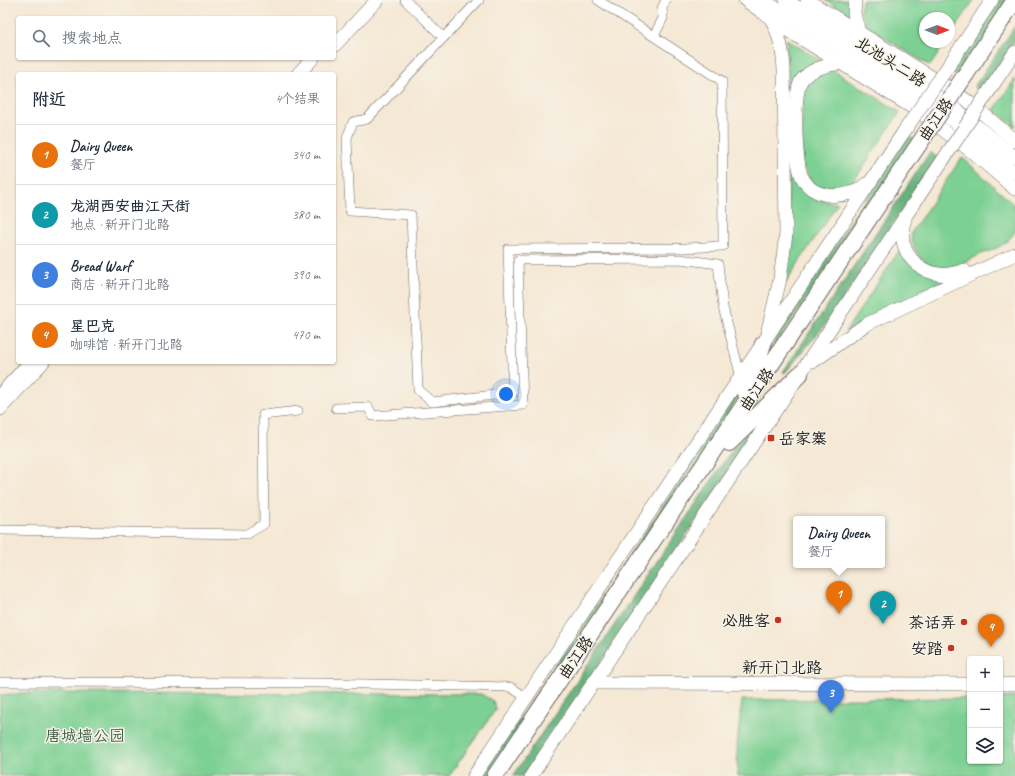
<!DOCTYPE html>
<html lang="zh">
<head>
<meta charset="utf-8">
<style>
	:root { --surface:#fff; --page:#f2f2f3; --text:#1f2937; --muted:#747a83; --line:#e0e1e3; --accent:#c8321e }
	body { margin:0; font-family:Caveat,"LXGW WenKai TC",sans-serif; background:var(--page); color:var(--text) }
	.controls { position:absolute; right:12px; bottom:12px; display:grid; overflow:hidden; border-radius:4px; box-shadow:0 1px 3px #0004 }
	.controls button { width:36px; height:36px; display:grid; place-items:center; padding:0; border:0; border-bottom:1px solid var(--line); background:var(--surface); color:var(--text); font:20px sans-serif }
	.compass { position:absolute; left:919px; top:12px; width:36px; height:36px; border-radius:50%; background:var(--surface); box-shadow:0 1px 3px #0004; rotate:90deg }
	.you { position:absolute; left:506px; top:394px; width:14px; height:14px; margin:-10px; border:3px solid #fff; border-radius:50%; background:#1a73e8; box-shadow:0 0 0 6px #1a73e833 }
	.badge { display:grid; place-items:center; width:26px; height:26px; border-radius:50%; background:var(--accent); color:#fff; font-size:13px; font-weight:700 }
	.pin { position:absolute; translate:-50% -33px; filter:drop-shadow(0 1px 2px #0008) }
	.pin::after { content:''; position:absolute; top:21px; width:14px; height:12px; background:inherit; clip-path:polygon(0 0,100% 0,50% 100%) }
	.popup { position:absolute; left:793px; top:516px; width:92px; height:52px; box-sizing:border-box; display:grid; place-content:center; border-radius:4px; background:var(--surface); filter:drop-shadow(0 1px 3px #0005); font-size:13px; white-space:nowrap; color:var(--muted) }
	.popup b { font-size:15px; color:var(--text) }
	.popup::after { content:''; position:absolute; left:50%; top:100%; margin-left:-8px; border:8px solid transparent; border-top-color:var(--surface) }
	.list { margin:0; padding:0; list-style:none }
	h2 { display:flex; justify-content:space-between; align-items:center; height:52px; margin:0; padding:0 16px; font-size:17px }
	h2 small { font-size:13px; font-weight:400; color:var(--muted) }
	.list li { display:grid; grid-template-columns:26px 1fr auto; gap:12px; align-items:center; box-sizing:border-box; height:60px; padding:0 16px; border-top:1px solid var(--line) }
	.list b { display:block; font-size:15px; white-space:nowrap }
	.list p { margin:0; font-size:13px; white-space:nowrap; color:var(--muted) }
	.list em { font-size:13px; font-style:normal; color:var(--muted) }
	.icon { flex:none; width:22px; height:22px; fill:none; stroke:currentColor; stroke-width:2; stroke-linecap:round; stroke-linejoin:round }
	.map { position:relative; flex:none; width:1015px; height:776px; overflow:hidden }
	.search { position:absolute; background:var(--surface); box-shadow:0 1px 3px #0004; left:16px; top:16px; width:320px; height:44px; display:flex; align-items:center; gap:10px; box-sizing:border-box; padding:0 14px; border-radius:4px; color:var(--muted); font-size:15px }
	.panel { position:absolute; background:var(--surface); box-shadow:0 1px 3px #0004; left:16px; top:72px; width:320px; height:292px; border-radius:4px }
	.map>svg:first-child { display:block }
	.green { fill:#7cd093; stroke:#4c7658 }
	.forest { fill:#65b27d; stroke:#40674c }
	.lines { fill:none; stroke-linecap:round; stroke-linejoin:round }
	.street-casing { stroke:#68635c; stroke-width:10 }
	.secondary-casing { stroke:#68635c; stroke-width:14 }
	.highway-casing { stroke:#68635c; stroke-width:18 }
	.street { stroke:#fff; stroke-width:9 }
	.secondary { stroke:#fff; stroke-width:13 }
	.highway { stroke:#fff; stroke-width:16 }
	.secondary-bridge-casing { stroke:#68635c; stroke-width:14; stroke-linecap:butt }
	.highway-bridge-casing { stroke:#68635c; stroke-width:18; stroke-linecap:butt }
	.secondary-bridge { stroke:#fff; stroke-width:13 }
	.highway-bridge { stroke:#fff; stroke-width:16 }
	.poi-dot { fill:#c8321e; stroke:#f7f3e8; stroke-width:1.5 }
	.labels { text-anchor:middle; stroke-width:3; stroke-linejoin:round; paint-order:stroke }
	.street-label { font-size:16px; fill:#1c1c1c; stroke:#f7f3e8 }
	.poi-label { font-size:16px; fill:#1c1c1c; stroke:#f7f3e8; text-anchor:end }
	.park-label { font-size:16px; fill:#3e5b46; stroke:#f7f3e8 }
</style>
</head>
<body>
<div class="map">
<svg width="1015" height="776" viewBox="0 0 1015 776">
	<rect width="100%" height="100%" fill="#f7f3e8"/>
	<filter id="ink" filterUnits="userSpaceOnUse"><feTurbulence type="fractalNoise" baseFrequency=".025" numOctaves="2"/><feDisplacementMap in="SourceGraphic" scale="8" xChannelSelector="R" yChannelSelector="G"/><feConvolveMatrix kernelMatrix="1 2 1 2 8 2 1 2 1" color-interpolation-filters="sRGB"/></filter>
	<filter id="wash" filterUnits="userSpaceOnUse"><feTurbulence type="fractalNoise" baseFrequency=".012" numOctaves="4" result="noise"/><feDisplacementMap in="SourceGraphic" scale="16" xChannelSelector="R" yChannelSelector="G"/><feGaussianBlur stdDeviation="0.9" result="paint"/><feColorMatrix in="noise" values="0 0 0 0 0 0 0 0 0 0 0 0 0 0 0 0 0 1.4 0 .05"/><feComposite in="paint" operator="in"/></filter>
	<g filter="url(#wash)">
		<rect width="100%" height="100%" fill="#f5e8d4"/>
		<g class="green">
			<polygon points="825,0 852,0 851,16"/>
			<path d="M 862,0 L 974,0 L 949,38 L 949,18 L 925,18 L 925,42 L 946,42 L 930,66 L 870,29 C 862,21 859,12 862,0 Z"/>
			<polygon points="786,39 821,61 793,87 789,97"/>
			<polygon points="833,70 900,112 847,191 814,186 801,163 803,87 820,74"/>
			<polygon points="1015,79 1015,127 994,110"/>
			<path d="M 962,157 L 1015,206 L 1015,231 C 1008,245 993,250 979,255 C 971,259 962,264 953,266 C 930,272 912,256 911,233 Z"/>
			<path d="M 790,167 C 799,190 813,202 838,203 L 782,288 Z"/>
			<polygon points="901,248 948,278 845,332"/>
			<polygon points="22,693 481,694 493,701 496,709 449,776 0,776 0,695"/>
			<polygon points="1015,697 1015,776 738,776 737,745 742,700 970,698 970,761 1000,761 1000,698"/>
		</g>
		<g class="forest">
			<polygon points="999,0 1010,0 958,77 951,72"/>
			<polygon points="1015,26 1015,41 981,92 974,87"/>
			<polygon points="908,135 915,140 764,361 786,319"/>
			<polygon points="930,152 937,157 829,320 785,373 783,372"/>
			<polygon points="740,385 743,386 719,433 490,776 481,776 665,503"/>
			<polygon points="770,410 525,776 513,776 725,460 738,443"/>
		</g>
	</g>
	<g filter="url(#ink)">
		<g class="lines">
			<defs>
				<g id="street">
					<polyline points="405,0 443,37"/>
					<polyline points="479,0 367,119 353,122 347,138 350,211 411,215 418,390 432,402 513,393 508,249 685,248 723,246 722,81 598,0"/>
					<polyline points="654,36 663,18 662,8 666,0"/>
					<polyline points="336,408 368,407 373,416 523,405 518,260 680,259 718,264 723,307 741,378"/>
					<polyline points="0,530 247,534 264,524 263,415 298,411"/>
					<polyline points="0,682 320,683 510,687 526,697"/>
				</g>
				<g id="secondary">
					<polyline points="745,0 789,31 918,111 971,151 1015,189"/>
					<path d="M 759,0 C 776,21 783,43 784,70 L 786,234 L 780,279 L 768,330"/>
					<polyline points="763,0 912,93 956,123 1015,173"/>
					<polyline points="786,0 951,105 1015,157"/>
					<polyline points="807,0 949,88 973,105 1015,141"/>
					<polyline points="855,0 854,14 860,36"/>
					<polyline points="334,46 377,0"/>
					<path d="M 845,63 C 831,64 810,68 801,81 C 793,93 795,164 802,177 C 813,201 849,200 866,184"/>
					<polyline points="949,65 992,0"/>
					<polyline points="298,74 313,58"/>
					<polyline points="989,91 1015,52"/>
					<path d="M 905,219 C 892,256 930,286 964,270"/>
					<polyline points="814,361 865,325 1015,254"/>
					<polyline points="0,395 30,362"/>
					<polyline points="0,409 43,362"/>
					<polyline points="593,683 970,684"/>
					<polyline points="1000,684 1015,684"/>
					<polyline points="474,776 903,133"/>
					<polyline points="531,776 943,160"/>
				</g>
				<g id="highway">
					<polyline points="966,74 1015,0"/>
					<polyline points="744,391 755,369 763,344"/>
					<polyline points="729,443 800,374"/>
					<polyline points="495,776 919,144"/>
				</g>
			</defs>
			<use href="#street" class="street-casing"/>
			<use href="#secondary" class="secondary-casing"/>
			<use href="#highway" class="highway-casing"/>
			<use href="#street" class="street"/>
			<use href="#secondary" class="secondary"/>
			<use href="#highway" class="highway"/>
			<defs>
				<g id="secondary-bridge">
					<polyline points="903,133 949,65"/>
					<polyline points="943,160 989,91"/>
				</g>
				<polyline id="highway-bridge" points="919,144 966,74"/>
			</defs>
			<use href="#secondary-bridge" class="secondary-bridge-casing"/>
			<use href="#highway-bridge" class="highway-bridge-casing"/>
			<use href="#secondary-bridge" class="secondary-bridge"/>
			<use href="#highway-bridge" class="highway-bridge"/>
		</g>
	</g>
	<g class="poi-dot">
		<rect x="767" y="434" width="8" height="8" rx="2"/>
		<circle cx="778" cy="620" r="4"/>
		<circle cx="964" cy="622" r="4"/>
		<circle cx="951" cy="648" r="4"/>
	</g>
	<g class="labels">
		<g class="street-label">
			<text transform="translate(891 61) rotate(32)" y="6">北池头二路</text>
			<text transform="translate(935 119) rotate(-56)" y="6">曲江路</text>
			<text transform="translate(756 389) rotate(-56)" y="6">曲江路</text>
			<text transform="translate(575 657) rotate(-56)" y="6">曲江路</text>
			<text x="782" y="673">新开门北路</text>
		</g>
		<g class="poi-label">
			<text x="779" y="444" text-anchor="start">岳家寨</text>
			<text x="770" y="626">必胜客</text>
			<text x="956" y="628">茶话弄</text>
			<text x="943" y="654">安踏</text>
		</g>
		<g class="park-label">
			<text x="85" y="741">唐城墙公园</text>
		</g>
	</g>
</svg>
<div class="controls">
<button>+</button>
<button>−</button>
<button><svg class="icon" aria-label="layers" viewBox="0 0 24 24"><path d="M12 4l9 5-9 5-9-5zM3 14l9 5 9-5"/></svg></button>
</div>
<svg class="compass" viewBox="-18 -18 36 36"><path d="M0-13l5 13h-10z" fill="#e53935"/><path d="M0 13l5-13h-10z" fill="#747a83"/></svg>
<div class="you"></div>
<div class="pin badge" style="left:839px;top:614px;background:#e8710a">1</div>
<div class="popup"><b>Dairy Queen</b>餐厅</div>
<div class="pin badge" style="left:883px;top:624px;background:#0f9aa8">2</div>
<div class="pin badge" style="left:831px;top:713px;background:#3f7fe0">3</div>
<div class="pin badge" style="left:991px;top:647px;background:#e8710a">4</div>
<div class="search"><svg class="icon" aria-label="search" viewBox="0 0 24 24"><circle cx="10" cy="10" r="6"/><path d="M15 15l6 6"/></svg>搜索地点</div>
<section class="panel">
<h2>附近<small>4个结果</small></h2>
<ul class="list">
<li><span class="badge" style="background:#e8710a">1</span><div><b>Dairy Queen</b><p>餐厅</p></div><em>340 m</em></li>
<li><span class="badge" style="background:#0f9aa8">2</span><div><b>龙湖西安曲江天街</b><p>地点 · 新开门北路</p></div><em>380 m</em></li>
<li><span class="badge" style="background:#3f7fe0">3</span><div><b>Bread Warf</b><p>商店 · 新开门北路</p></div><em>390 m</em></li>
<li><span class="badge" style="background:#e8710a">4</span><div><b>星巴克</b><p>咖啡馆 · 新开门北路</p></div><em>470 m</em></li>
</ul>
</section>
</div>
</body>
</html>
